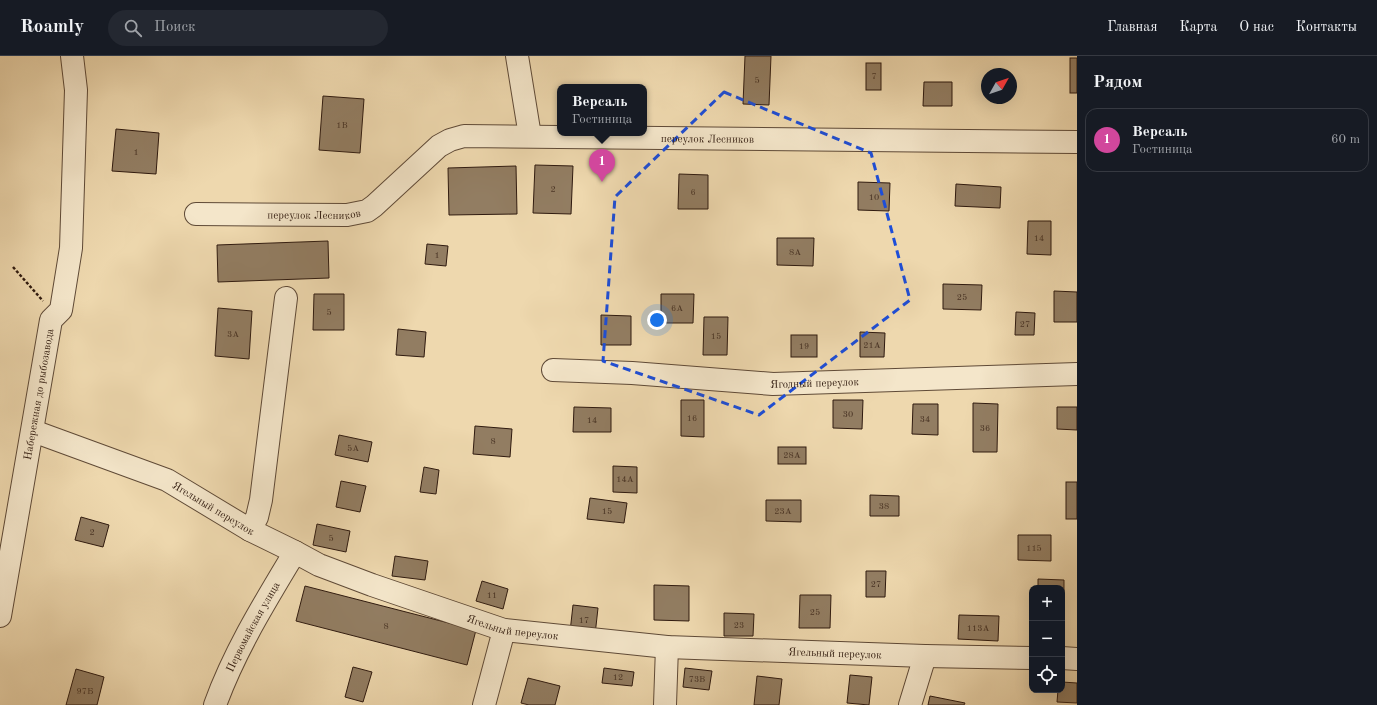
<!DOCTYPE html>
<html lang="ru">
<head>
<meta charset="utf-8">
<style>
	:root { --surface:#171b24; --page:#242831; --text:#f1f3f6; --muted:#9ea1a6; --line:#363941; --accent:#b45309 }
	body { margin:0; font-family:"Old Standard TT",serif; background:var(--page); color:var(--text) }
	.controls { position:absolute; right:12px; bottom:12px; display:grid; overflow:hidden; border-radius:8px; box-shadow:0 4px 16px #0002 }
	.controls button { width:36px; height:36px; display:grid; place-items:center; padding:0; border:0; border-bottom:1px solid var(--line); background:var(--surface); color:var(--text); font:20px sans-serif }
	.compass { position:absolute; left:981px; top:12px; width:36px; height:36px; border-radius:50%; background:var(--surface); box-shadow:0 4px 16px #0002; rotate:50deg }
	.you { position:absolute; left:657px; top:264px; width:14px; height:14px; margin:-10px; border:3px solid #fff; border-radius:50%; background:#1a73e8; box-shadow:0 0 0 6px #1a73e833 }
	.badge { display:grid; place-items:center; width:26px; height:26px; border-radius:50%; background:var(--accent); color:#fff; font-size:13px; font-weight:700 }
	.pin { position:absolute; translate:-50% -33px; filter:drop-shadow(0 1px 2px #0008) }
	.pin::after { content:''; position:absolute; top:21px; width:14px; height:12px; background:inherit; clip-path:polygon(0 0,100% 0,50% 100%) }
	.popup { position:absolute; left:557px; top:28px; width:90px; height:52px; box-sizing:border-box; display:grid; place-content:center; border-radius:8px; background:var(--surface); filter:drop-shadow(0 1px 3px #0005); font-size:13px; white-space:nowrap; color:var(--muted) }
	.popup b { font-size:15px; color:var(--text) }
	.popup::after { content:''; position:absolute; left:50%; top:100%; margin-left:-8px; border:8px solid transparent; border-top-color:var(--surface) }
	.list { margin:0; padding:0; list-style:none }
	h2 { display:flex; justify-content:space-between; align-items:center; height:52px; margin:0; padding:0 16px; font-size:17px }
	h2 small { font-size:13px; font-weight:400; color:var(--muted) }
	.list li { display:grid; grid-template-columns:26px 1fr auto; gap:12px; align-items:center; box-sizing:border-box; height:64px; margin:0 8px 8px; padding:0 8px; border:1px solid var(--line); border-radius:12px }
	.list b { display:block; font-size:15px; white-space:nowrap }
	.list p { margin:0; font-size:13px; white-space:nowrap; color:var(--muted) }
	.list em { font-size:13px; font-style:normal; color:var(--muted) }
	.icon { flex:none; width:22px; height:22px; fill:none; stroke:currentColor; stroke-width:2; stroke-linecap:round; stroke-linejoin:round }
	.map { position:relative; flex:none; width:1077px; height:649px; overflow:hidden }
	header { display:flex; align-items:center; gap:24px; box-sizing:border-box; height:56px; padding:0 20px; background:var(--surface); border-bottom:1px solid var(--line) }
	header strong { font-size:19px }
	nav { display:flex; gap:22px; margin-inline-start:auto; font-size:14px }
	.search { width:280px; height:36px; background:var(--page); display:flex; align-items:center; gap:10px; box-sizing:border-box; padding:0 14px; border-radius:22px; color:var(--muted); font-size:15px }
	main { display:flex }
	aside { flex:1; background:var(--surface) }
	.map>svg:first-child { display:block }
	.building { fill:#927d62; stroke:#2f1a0f }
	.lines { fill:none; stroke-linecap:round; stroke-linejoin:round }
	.minor-casing { stroke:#5f4a37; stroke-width:24 }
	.path { stroke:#2f1a0f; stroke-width:2.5; stroke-dasharray:3 2; stroke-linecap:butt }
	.minor { stroke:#f4e6ca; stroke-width:22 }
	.marked { fill:none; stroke:#1d4ed8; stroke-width:3; stroke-dasharray:8 5; stroke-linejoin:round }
	.labels { text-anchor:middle; stroke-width:3; stroke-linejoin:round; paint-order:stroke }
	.number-label { font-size:9px; fill:#483324 }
	.street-label { font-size:11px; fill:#2f1a0f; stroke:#f4e6ca }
</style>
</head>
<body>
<header>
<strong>Roamly</strong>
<div class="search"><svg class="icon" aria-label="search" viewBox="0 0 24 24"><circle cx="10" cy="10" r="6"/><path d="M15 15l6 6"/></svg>Поиск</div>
<nav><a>Главная</a><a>Карта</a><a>О нас</a><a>Контакты</a></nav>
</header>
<main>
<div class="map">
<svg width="1077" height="649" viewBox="0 0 1077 649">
	<rect width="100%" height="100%" fill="#eed8ae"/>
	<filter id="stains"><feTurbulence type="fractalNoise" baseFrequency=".005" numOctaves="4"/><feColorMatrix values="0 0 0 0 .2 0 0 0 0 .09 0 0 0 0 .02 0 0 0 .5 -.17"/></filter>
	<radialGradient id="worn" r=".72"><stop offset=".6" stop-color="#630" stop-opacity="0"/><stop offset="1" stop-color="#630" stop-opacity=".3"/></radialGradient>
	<g class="building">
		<polygon points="745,0 771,0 769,49 743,48"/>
		<rect x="1070" y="2" width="7" height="35"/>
		<rect x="866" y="7" width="15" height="27"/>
		<polygon points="924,26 952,26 952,50 923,50"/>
		<polygon points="323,40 364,43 360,97 319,94"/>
		<polygon points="116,73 159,77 156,118 112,115"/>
		<polygon points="535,109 573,110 571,158 533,157"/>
		<polygon points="516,110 517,158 449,159 448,112"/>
		<polygon points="679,118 708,119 708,153 678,153"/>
		<polygon points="858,126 890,127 889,155 858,154"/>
		<polygon points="956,128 1001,131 1000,152 955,150"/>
		<polygon points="1028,165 1051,165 1051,199 1027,198"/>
		<polygon points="777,182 814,182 813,210 777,209"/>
		<polygon points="328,185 329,222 218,226 217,189"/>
		<polygon points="427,188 448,190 446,210 425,208"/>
		<polygon points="943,228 982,229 981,254 943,253"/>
		<polygon points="1054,235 1077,236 1077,266 1054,266"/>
		<polygon points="314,238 344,238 344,274 313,274"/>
		<polygon points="661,238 694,238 693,267 661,267"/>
		<polygon points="218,252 252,255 249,303 215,300"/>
		<polygon points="1016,256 1035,257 1034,279 1015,279"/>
		<polygon points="601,259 631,260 631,289 601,289"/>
		<polygon points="704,261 728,261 727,299 703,299"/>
		<polygon points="398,273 426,276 424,301 396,299"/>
		<polygon points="860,276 885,277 884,301 860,301"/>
		<rect x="791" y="279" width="26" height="22"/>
		<polygon points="681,344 704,344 704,381 681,380"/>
		<polygon points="833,344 863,344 862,373 833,372"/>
		<polygon points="973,347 998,348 997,396 973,396"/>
		<polygon points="913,348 938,348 938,379 912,378"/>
		<polygon points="574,351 611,352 611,376 573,376"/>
		<polygon points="1057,351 1077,351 1077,374 1057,373"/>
		<polygon points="475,370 512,373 510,401 473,398"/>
		<polygon points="339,379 372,386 368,406 335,399"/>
		<rect x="778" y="391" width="28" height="17"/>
		<polygon points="613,410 637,411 637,437 613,436"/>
		<polygon points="424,411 439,414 436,438 420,436"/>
		<polygon points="341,425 366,430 360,456 336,451"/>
		<rect x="1066" y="426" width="11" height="37"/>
		<polygon points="870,439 899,440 899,460 870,460"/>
		<polygon points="590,442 627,447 624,467 587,463"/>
		<polygon points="766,444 801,444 801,466 766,465"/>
		<polygon points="81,461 109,469 103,491 75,484"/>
		<polygon points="317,468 350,475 346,496 313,489"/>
		<polygon points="1018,479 1051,479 1051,505 1018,504"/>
		<polygon points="395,500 428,505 425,524 392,520"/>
		<polygon points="866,515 886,515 885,541 866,541"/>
		<polygon points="1038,523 1064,524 1064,556 1062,556 1062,532 1038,532"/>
		<polygon points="482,525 508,533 503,553 476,545"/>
		<polygon points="654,529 689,530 689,565 654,564"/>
		<polygon points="305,530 476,574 467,609 296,565"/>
		<polygon points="800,539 831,539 830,572 799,572"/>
		<polygon points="573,549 598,552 595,579 570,576"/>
		<polygon points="724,557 754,558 753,580 724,580"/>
		<polygon points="959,559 999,560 998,585 958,583"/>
		<polygon points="353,611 372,616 363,646 345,641"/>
		<polygon points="604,612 634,616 632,630 602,627"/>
		<polygon points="685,612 712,615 709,634 683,631"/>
		<polygon points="76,613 104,621 97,649 66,649"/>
		<polygon points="850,619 872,621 869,649 847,647"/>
		<polygon points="757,620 782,623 779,649 754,649"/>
		<polygon points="528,622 560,630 555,649 529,649 521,647"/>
		<polygon points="1062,626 1077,627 1077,647 1057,646 1058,634 1062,634"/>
		<polygon points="930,640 965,647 964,649 928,649"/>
	</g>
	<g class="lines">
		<defs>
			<g id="minor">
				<polyline points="517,0 530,80"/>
				<path id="s1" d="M 196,158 L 347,159 L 367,155 L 374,150 L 439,90 L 450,84 L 464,80 L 1077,86"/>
				<path id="s2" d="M 553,314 L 632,317 L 773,328 L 1077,318"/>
				<path id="s3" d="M 33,375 L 167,424 L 250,474 L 295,496 L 319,509 L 372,529 L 504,574 L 667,591 L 925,600 L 1032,602"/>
				<polyline points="250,474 257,461 261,444 286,242"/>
				<path id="s4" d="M 0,560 L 51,264 L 61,254 L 71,192 L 76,34 L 72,0"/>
				<polyline points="1062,602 1077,603"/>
				<path id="s5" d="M 215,649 C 235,594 265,546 295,496"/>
				<polyline points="484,649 504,574"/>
				<polyline points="665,649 667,591"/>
				<polyline points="910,649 925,600"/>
			</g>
		</defs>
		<use href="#minor" class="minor-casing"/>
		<polyline class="path" points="13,211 43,245"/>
		<use href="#minor" class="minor"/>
	</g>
	<path class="marked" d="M 724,36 L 871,97 L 910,244 L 759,359 L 603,305 L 615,141 Z"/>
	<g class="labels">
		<g class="number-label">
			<text x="874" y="23">7</text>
			<text x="757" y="27">5</text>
			<text x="342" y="72">1В</text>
			<text x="136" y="99">1</text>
			<text x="553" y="136">2</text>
			<text x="693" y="139">6</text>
			<text x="874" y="144">10</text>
			<text x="1039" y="185">14</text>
			<text x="795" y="199">8А</text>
			<text x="437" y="202">1</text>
			<text x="962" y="244">25</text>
			<text x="677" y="255">6А</text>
			<text x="329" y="259">5</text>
			<text x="1025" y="271">27</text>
			<text x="233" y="281">3А</text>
			<text x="716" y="283">15</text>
			<text x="872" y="292">21А</text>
			<text x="804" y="293">19</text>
			<text x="848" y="361">30</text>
			<text x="692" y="365">16</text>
			<text x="925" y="366">34</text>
			<text x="592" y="367">14</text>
			<text x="985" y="375">36</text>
			<text x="493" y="388">8</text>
			<text x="353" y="395">5А</text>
			<text x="792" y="402">28А</text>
			<text x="625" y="426">14А</text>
			<text x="884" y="453">38</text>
			<text x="607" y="458">15</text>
			<text x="783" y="458">23А</text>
			<text x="92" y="479">2</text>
			<text x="331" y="485">5</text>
			<text x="1034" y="495">115</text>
			<text x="876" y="531">27</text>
			<text x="492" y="542">11</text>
			<text x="815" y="559">25</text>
			<text x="584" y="567">17</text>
			<text x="739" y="572">23</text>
			<text x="386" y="573">8</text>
			<text x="978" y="575">113А</text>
			<text x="618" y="624">12</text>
			<text x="697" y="626">73В</text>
			<text x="85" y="638">97Б</text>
		</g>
		<g class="street-label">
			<text dy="4" stroke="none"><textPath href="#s1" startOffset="539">переулок Лесников</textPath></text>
			<text dy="4" stroke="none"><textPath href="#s1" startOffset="118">переулок Лесников</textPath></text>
			<text dy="4" stroke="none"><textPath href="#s2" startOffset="262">Ягодный переулок</textPath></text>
			<text dy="4" stroke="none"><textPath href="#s4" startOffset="225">Набережная до рыбозавода</textPath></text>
			<text dy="4" stroke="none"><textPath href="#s3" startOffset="197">Ягельный переулок</textPath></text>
			<text dy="4" stroke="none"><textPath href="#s5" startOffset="87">Первомайская улица</textPath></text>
			<text dy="4" stroke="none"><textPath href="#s3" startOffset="521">Ягельный переулок</textPath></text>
			<text dy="4" stroke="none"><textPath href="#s3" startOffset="845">Ягельный переулок</textPath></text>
		</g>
	</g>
	<rect width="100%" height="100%" filter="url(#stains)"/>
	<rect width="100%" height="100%" fill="url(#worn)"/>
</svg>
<div class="controls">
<button>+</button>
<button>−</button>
<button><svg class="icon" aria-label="locate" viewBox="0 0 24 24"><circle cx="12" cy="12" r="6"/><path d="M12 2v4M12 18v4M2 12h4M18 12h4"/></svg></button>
</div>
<svg class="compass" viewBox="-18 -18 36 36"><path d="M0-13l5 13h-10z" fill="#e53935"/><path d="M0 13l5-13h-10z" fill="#9ea1a6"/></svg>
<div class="you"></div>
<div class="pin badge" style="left:602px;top:126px;background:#d1479c">1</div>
<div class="popup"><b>Версаль</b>Гостиница</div>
</div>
<aside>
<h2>Рядом<small></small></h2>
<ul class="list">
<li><span class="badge" style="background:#d1479c">1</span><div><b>Версаль</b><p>Гостиница</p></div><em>60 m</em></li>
</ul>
</aside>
</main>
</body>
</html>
